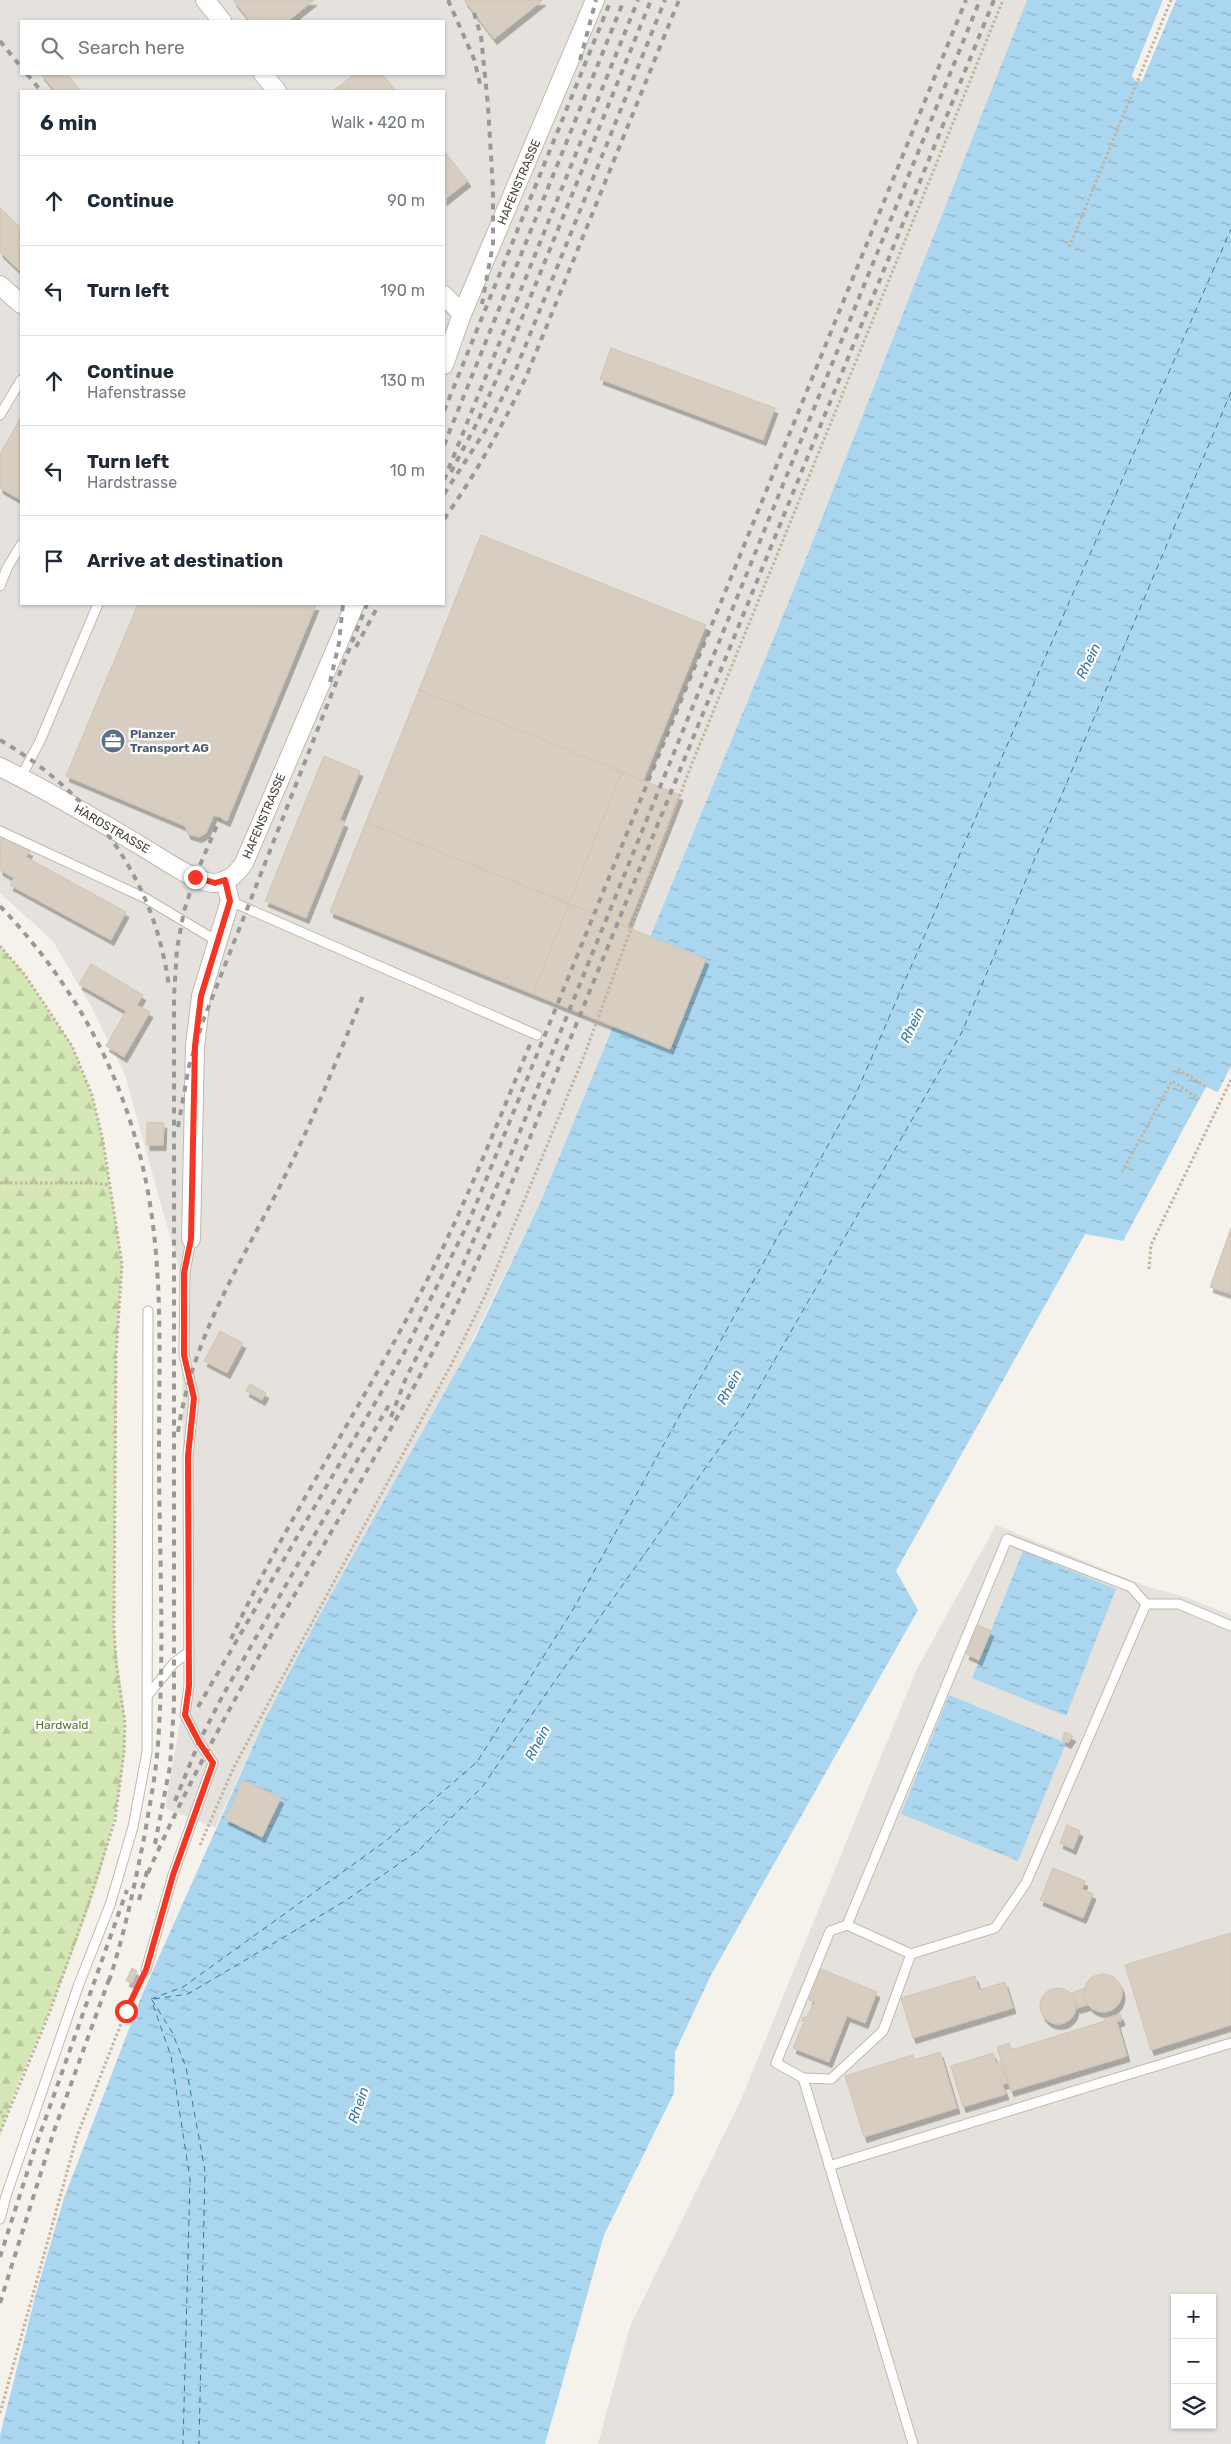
<!DOCTYPE html>
<html lang="en">
<head>
<meta charset="utf-8">
<style>
	:root { --surface:#fff; --page:#f6f6f7; --text:#1f2937; --muted:#747a83; --line:#e0e1e3 }
	body { margin:0; font-family:Rubik,sans-serif; background:var(--page); color:var(--text) }
	.controls { position:absolute; right:15px; bottom:15px; display:grid; overflow:hidden; border-radius:0px; box-shadow:0 1px 4px #0004 }
	.controls button { width:45px; height:45px; display:grid; place-items:center; padding:0; border:0; border-bottom:1px solid var(--line); background:var(--surface); color:var(--text); font:25px sans-serif }
	.stop { position:absolute; width:15px; height:15px; margin:-11px; border:4px solid #f43623; border-radius:50%; background:#fff }
	.stop.end { background:#f43623; border-color:#fff; box-shadow:0 1px 5px #0008 }
	.list { margin:0; padding:0; list-style:none }
	h2 { display:flex; justify-content:space-between; align-items:center; height:65px; margin:0; padding:0 20px; font-size:21px }
	h2 small { font-size:16px; font-weight:400; color:var(--muted) }
	.list li { display:grid; grid-template-columns:32px 1fr auto; gap:15px; align-items:center; box-sizing:border-box; height:90px; padding:0 20px; border-top:1px solid var(--line) }
	.list b { display:block; font-size:19px; white-space:nowrap }
	.list p { margin:0; font-size:16px; white-space:nowrap; color:var(--muted) }
	.list em { font-size:16px; font-style:normal; color:var(--muted) }
	.icon { flex:none; width:28px; height:28px; fill:none; stroke:currentColor; stroke-width:2; stroke-linecap:round; stroke-linejoin:round }
	.map { position:relative; flex:none; width:1231px; height:2444px; overflow:hidden }
	.search { position:absolute; background:var(--surface); box-shadow:0 1px 4px #0004; left:20px; top:20px; width:425px; height:55px; display:flex; align-items:center; gap:12px; box-sizing:border-box; padding:0 18px; border-radius:0px; color:var(--muted); font-size:19px }
	.panel { position:absolute; background:var(--surface); box-shadow:0 1px 4px #0004; left:20px; top:90px; width:425px; height:515px; border-radius:0px }
	.map>svg:first-child { display:block }
	.industrial { fill:#e5e1dc; fill-rule:evenodd }
	.forest { fill:url(#forest-firs) }
	.water { fill:url(#water-ripples) }
	.pier { fill:#f5f1eb }
	.lines { fill:none; stroke-linecap:round; stroke-linejoin:round }
	.ferry { stroke:#3079a4; stroke-width:1; stroke-dasharray:6 5; stroke-linecap:butt }
	.building { fill:#d7cdc1; stroke:#d1c4b4; filter:url(#shadow) }
	.service-casing { stroke:#c1b9ae; stroke-width:11 }
	.minor-casing { stroke:#c1b9ae; stroke-width:20 }
	.path { stroke:#c2b49f; stroke-width:3; stroke-dasharray:2.5 2.5; stroke-linecap:butt }
	.service { stroke:#fff; stroke-width:9 }
	.minor { stroke:#fff; stroke-width:18 }
	.rail { stroke:#999; stroke-width:4; stroke-dasharray:6 6; stroke-linecap:butt }
	.route { stroke:#f43623; stroke-width:6 }
	.labels { text-anchor:middle; stroke-width:4.5; stroke-linejoin:round; paint-order:stroke }
	.street-label { font-size:12px; fill:#494239; stroke:#fff }
	.service-label { font-size:12px; font-weight:bold; fill:#4e5e75; stroke:#fff; text-anchor:start }
	.park-label { font-size:12px; fill:#4f7b2c; stroke:#fff }
	.water-label { font-size:14px; font-style:italic; fill:#3079a4; stroke:#fff }
</style>
</head>
<body>
<div class="map">
<svg width="1231" height="2444" viewBox="0 0 1231 2444">
	<defs>
		<pattern id="forest-firs" width="22" height="20" patternUnits="userSpaceOnUse" patternTransform="scale(1.25)"><rect width="22" height="20" fill="#d4e8b5"/><path d="M5 1l3.5 6h-7zM16 11l3.5 6h-7z" fill="#b8c89c"/></pattern>
		<pattern id="water-ripples" width="26" height="14" patternUnits="userSpaceOnUse" patternTransform="scale(1.25)"><rect width="26" height="14" fill="#aad7ef"/><path d="M2 4q2-2 4 0t4 0M15 11q2-2 4 0t4 0" fill="none" stroke="#8cb0c3"/></pattern>
		<filter id="shadow"><feDropShadow dx="3" dy="5.5" stdDeviation="0" flood-color="#0004"/></filter>
	</defs>
	<rect width="100%" height="100%" fill="#f5f1eb"/>
	<g class="industrial">
		<path d="M 0,0 L 1027,0 L 791,596 L 541,1201 L 447,1391 L 318,1618 L 266,1717 L 215,1828 L 165,1808 L 186,1687 L 181,1276 L 125,1075 L 92,1008 L 53,941 L 0,893 ZM 21,21 L 444,21 L 444,74 L 21,74 ZM 21,91 L 444,91 L 444,604 L 21,604 Z"/>
		<path d="M 996,1525 L 1148,1587 L 1183,1596 L 1231,1615 L 1231,2444 L 598,2444 L 630,2326 L 740,2102 L 916,1671 ZM 1175,2298 L 1212,2298 L 1212,2425 L 1175,2425 Z"/>
	</g>
	<path class="forest" d="M 0,946 L 25,975 L 72,1046 L 92,1095 L 103,1141 L 122,1264 L 116,1355 L 114,1628 C 117,1670 128,1712 124,1753 C 116,1843 82,1931 48,2014 C 32,2055 10,2095 0,2138 Z"/>
	<g class="water">
		<polygon points="1027,0 1163,0 1132,76 1137,81 1142,81 1176,0 1231,0 1231,1066 1218,1092 1206,1087 1123,1241 1085,1234 896,1571 918,1610 711,1975 675,2052 674,2093 604,2235 545,2444 0,2444 0,2435 35,2297 64,2198 142,1995 266,1717 318,1618 475,1338 541,1201 791,596"/>
		<polygon points="1023,1551 1116,1589 1066,1716 972,1678"/>
		<polygon points="949,1695 1066,1743 1018,1861 901,1814"/>
	</g>
	<polygon class="pier" points="1163,0 1165,1 1135,76 1138,79 1141,78 1173,0 1176,0 1142,81 1136,81 1132,76"/>
	<g class="lines">
		<g class="ferry">
			<polyline points="151,1999 183,1987 387,1840 477,1762 574,1608 855,1096 1231,229"/>
			<polyline points="154,1999 188,1994 345,1901 419,1850 483,1786 552,1685 745,1412 962,1032 1231,392"/>
			<polyline points="152,2000 172,2032 186,2067 205,2171 199,2444"/>
			<polyline points="153,2005 171,2056 190,2179 183,2444"/>
		</g>
	</g>
	<g class="building">
		<polygon points="233,0 314,0 288,21 250,21"/>
		<polygon points="464,0 543,0 494,39"/>
		<polygon points="41,74 67,74 81,91 55,91"/>
		<polygon points="355,74 382,74 396,91 333,91"/>
		<polygon points="444,151 468,181 444,200"/>
		<polygon points="0,208 21,228 21,272 0,252"/>
		<polygon points="611,348 775,408 763,440 600,379"/>
		<polygon points="21,417 21,500 0,488 0,454"/>
		<polygon points="481,535 706,625 643,781 419,690"/>
		<polygon points="138,604 316,605 227,821 214,815 206,833 199,837 188,834 185,826 66,776"/>
		<polygon points="419,690 622,772 569,904 366,822"/>
		<polygon points="324,756 360,771 340,820 345,822 306,918 265,901"/>
		<polygon points="622,772 680,795 627,928 569,904"/>
		<polygon points="366,822 569,904 533,994 330,912"/>
		<polygon points="1,835 30,851 26,857 126,912 111,940 10,885 14,878 0,870"/>
		<polygon points="569,904 706,959 670,1049 533,994"/>
		<polygon points="91,964 143,995 137,1005 150,1012 124,1057 106,1046 126,1011 79,984"/>
		<polygon points="147,1122 164,1123 163,1145 147,1145"/>
		<polygon points="1231,1228 1231,1294 1210,1287"/>
		<polygon points="220,1331 243,1343 227,1373 204,1361"/>
		<polygon points="250,1384 266,1393 262,1400 246,1391"/>
		<polygon points="978,1625 991,1631 979,1660 966,1654"/>
		<polygon points="1065,1732 1073,1736 1068,1743 1062,1740"/>
		<polygon points="243,1780 281,1798 262,1837 225,1819"/>
		<polygon points="1067,1825 1080,1831 1073,1849 1060,1843"/>
		<polygon points="1053,1868 1085,1881 1082,1889 1093,1894 1083,1918 1040,1900"/>
		<polygon points="1231,1933 1231,2025 1151,2050 1125,1965"/>
		<polygon points="132,1968 137,1971 132,1983 126,1981"/>
		<polygon points="821,1969 877,1992 865,2023 847,2016 829,2062 793,2048 804,2022 802,2021 803,2017 806,2018 815,2002 809,2000"/>
		<circle cx="1103" cy="1993" r="19"/>
		<polygon points="975,1976 979,1990 1005,1982 1013,2008 913,2038 901,1998"/>
		<circle cx="1058" cy="2006" r="18"/>
		<polygon points="1085,1988 1084,1996 1088,2005 1077,2008 1075,1999 1071,1993"/>
		<polygon points="1120,2014 1122,2020 1117,2022 1127,2056 1011,2091 997,2047 1009,2043 1011,2050 1105,2021 1104,2019"/>
		<polygon points="940,2052 957,2108 864,2137 845,2076 913,2055 914,2060"/>
		<polygon points="993,2053 996,2063 1001,2061 1008,2083 1002,2084 1006,2094 963,2107 951,2066"/>
	</g>
	<g class="lines">
		<defs>
			<g id="service">
				<polyline points="0,415 21,380"/>
				<polyline points="0,586 7,568 21,545"/>
				<polyline points="21,777 40,741 98,604"/>
				<polyline points="0,831 145,898 217,941"/>
				<polyline points="230,901 537,1035"/>
				<polyline points="148,1695 174,1663 189,1652"/>
				<polyline points="847,1925 911,1954 995,1928 1026,1883 1146,1604"/>
				<polyline points="911,1954 883,2031 831,2079 803,2078 776,2063 830,1931 847,1925 1007,1539 1131,1587 1146,1604 1179,1604 1231,1626"/>
				<polyline points="146,1970 173,1875 213,1763 199,1742 185,1715 189,1685 188,1456 194,1398 184,1355 185,1273 191,1239"/>
				<polyline points="803,2078 913,2444"/>
				<polyline points="829,2166 1231,2043"/>
				<polyline points="0,2219 6,2196 79,1984 110,1905 133,1827 147,1752 148,1311"/>
			</g>
			<g id="minor">
				<polyline points="205,0 222,21"/>
				<polyline points="263,74 277,91"/>
				<polyline points="0,285 21,304"/>
				<polyline points="444,295 462,314"/>
				<polyline points="444,365 462,314 595,0"/>
				<path d="M 0,767 C 46,790 91,816 136,843 C 154,853 194,882 213,883 C 227,883 237,874 244,863 L 355,604"/>
				<polyline points="191,1239 195,1046 201,996 230,901 225,880"/>
			</g>
		</defs>
		<use href="#service" class="service-casing"/>
		<use href="#minor" class="minor-casing"/>
		<g class="path">
			<polyline points="1069,247 1171,0"/>
			<polyline points="0,946 25,975 72,1046 92,1095 103,1141 122,1264 116,1355 114,1628 116,1663 125,1723 124,1752 115,1820 88,1905 49,2014 0,2132"/>
			<polyline points="1178,1069 1206,1087"/>
			<polyline points="1122,1172 1172,1081 1199,1099"/>
			<polyline points="0,1183 92,1183 110,1185"/>
			<polyline points="1149,1269 1151,1245 1231,1080"/>
			<polyline points="200,1845 234,1767 451,1365 484,1298 584,1056 689,771 1003,0"/>
			<polyline points="135,1993 140,1995"/>
			<polyline points="0,2111 4,2118"/>
			<polyline points="0,2413 77,2136 126,2011 141,1981"/>
		</g>
		<use href="#service" class="service"/>
		<use href="#minor" class="minor"/>
		<g class="rail">
			<polyline points="448,0 474,59 481,88"/>
			<polyline points="474,13 481,36 488,106 493,189 493,244 482,304"/>
			<polyline points="0,41 21,67"/>
			<polyline points="580,60 596,0"/>
			<polyline points="27,74 41,91"/>
			<polyline points="444,411 611,0"/>
			<polyline points="444,445 624,0"/>
			<polyline points="451,472 478,421 507,355 651,0"/>
			<polyline points="444,480 638,0"/>
			<polyline points="444,494 487,428 514,374 665,0"/>
			<path d="M 444,519 C 476,474 502,426 526,377 L 679,0"/>
			<polyline points="356,647 379,604"/>
			<polyline points="330,682 339,643 343,604"/>
			<path d="M 0,740 C 93,794 155,879 169,987"/>
			<path d="M 0,906 C 65,974 114,1056 138,1148 C 165,1246 159,1349 159,1451 C 159,1548 165,1647 158,1744 C 156,1774 150,1803 145,1833 C 135,1883 125,1932 109,1981"/>
			<polyline points="178,1127 189,1066 203,1021 367,604"/>
			<polyline points="391,1417 406,1378 461,1269 510,1156 980,0"/>
			<path d="M 178,1432 C 192,1338 239,1267 281,1184 C 312,1123 337,1059 363,996"/>
			<path d="M 231,1639 C 286,1520 359,1411 420,1294 C 462,1213 496,1127 531,1042"/>
			<polyline points="198,1707 403,1355 470,1219 966,0"/>
			<polyline points="175,1801 199,1742 223,1695 390,1403"/>
			<polyline points="155,1844 170,1766 174,1706 174,996 177,949 184,911 195,877 220,818"/>
			<path d="M 148,1873 C 225,1698 333,1538 423,1370 C 450,1321 473,1271 496,1221 L 994,0"/>
			<polyline points="139,1900 148,1868"/>
			<polyline points="0,2257 34,2151 127,1890"/>
			<polyline points="0,2303 54,2131 111,1974"/>
		</g>
	</g>
	<g class="lines">
		<polyline class="route" points="126,2011 146,1970 173,1875 213,1763 199,1742 185,1715 189,1686 188,1456 194,1398 184,1355 184,1273 191,1239 195,1046 201,996 230,901 225,880 215,883 195,877"/>
	</g>
	<defs>
		<symbol id="office-disc" viewBox="-11 -11 22 22"><circle r="9.5" fill="#5c6f8a" stroke="#fff"/><path d="M-6-3h4V-5.5h4V-3h4V5H-6ZM-1-4.5V-3h2v-1.5ZM-6 0V1H6V0Z" fill="#fff"/></symbol>
	</defs>
	<g fill-rule="evenodd">
		<use href="#office-disc" x="99" y="727" width="28" height="28"/>
	</g>
	<g class="labels">
		<g class="street-label">
			<text transform="translate(519 182) rotate(-67)" y="4">HAFENSTRASSE</text>
			<text transform="translate(264 816) rotate(-67)" y="4">HAFENSTRASSE</text>
			<text transform="translate(112 829) rotate(30)" y="4">HARDSTRASSE</text>
		</g>
		<g class="service-label">
			<text x="130" y="738">Planzer<tspan x="130" dy="14">Transport AG</tspan></text>
		</g>
		<g class="park-label">
			<text x="62" y="1729">Hardwald</text>
		</g>
		<g class="water-label">
			<text transform="translate(1088 661) rotate(-64)" y="5">Rhein</text>
			<text transform="translate(912 1025) rotate(-64)" y="5">Rhein</text>
			<text transform="translate(729 1387) rotate(-62)" y="5">Rhein</text>
			<text transform="translate(537 1743) rotate(-62)" y="5">Rhein</text>
			<text transform="translate(358 2105) rotate(-71)" y="5">Rhein</text>
		</g>
	</g>
</svg>
<div class="controls">
<button>+</button>
<button>−</button>
<button><svg class="icon" aria-label="layers" viewBox="0 0 24 24"><path d="M12 4l9 5-9 5-9-5zM3 14l9 5 9-5"/></svg></button>
</div>
<div class="stop" style="left:126px;top:2011px"></div>
<div class="stop end" style="left:195px;top:877px"></div>
<div class="search"><svg class="icon" aria-label="search" viewBox="0 0 24 24"><circle cx="10" cy="10" r="6"/><path d="M15 15l6 6"/></svg>Search here</div>
<section class="panel">
<h2>6 min<small>Walk · 420 m</small></h2>
<ul class="list">
<li><svg class="icon" aria-label="ahead" viewBox="0 0 24 24"><path d="M12 20V5M6 11l6-6 6 6"/></svg><div><b>Continue</b></div><em>90 m</em></li>
<li><svg class="icon" aria-label="left" viewBox="0 0 24 24"><path d="M17 20v-9H6M10 6l-5 5 5 5"/></svg><div><b>Turn left</b></div><em>190 m</em></li>
<li><svg class="icon" aria-label="ahead" viewBox="0 0 24 24"><path d="M12 20V5M6 11l6-6 6 6"/></svg><div><b>Continue</b><p>Hafenstrasse</p></div><em>130 m</em></li>
<li><svg class="icon" aria-label="left" viewBox="0 0 24 24"><path d="M17 20v-9H6M10 6l-5 5 5 5"/></svg><div><b>Turn left</b><p>Hardstrasse</p></div><em>10 m</em></li>
<li><svg class="icon" aria-label="arrive" viewBox="0 0 24 24"><path d="M6 21V4h12l-3 4 3 4H6"/></svg><div><b>Arrive at destination</b></div></li>
</ul>
</section>
</div>
</body>
</html>
